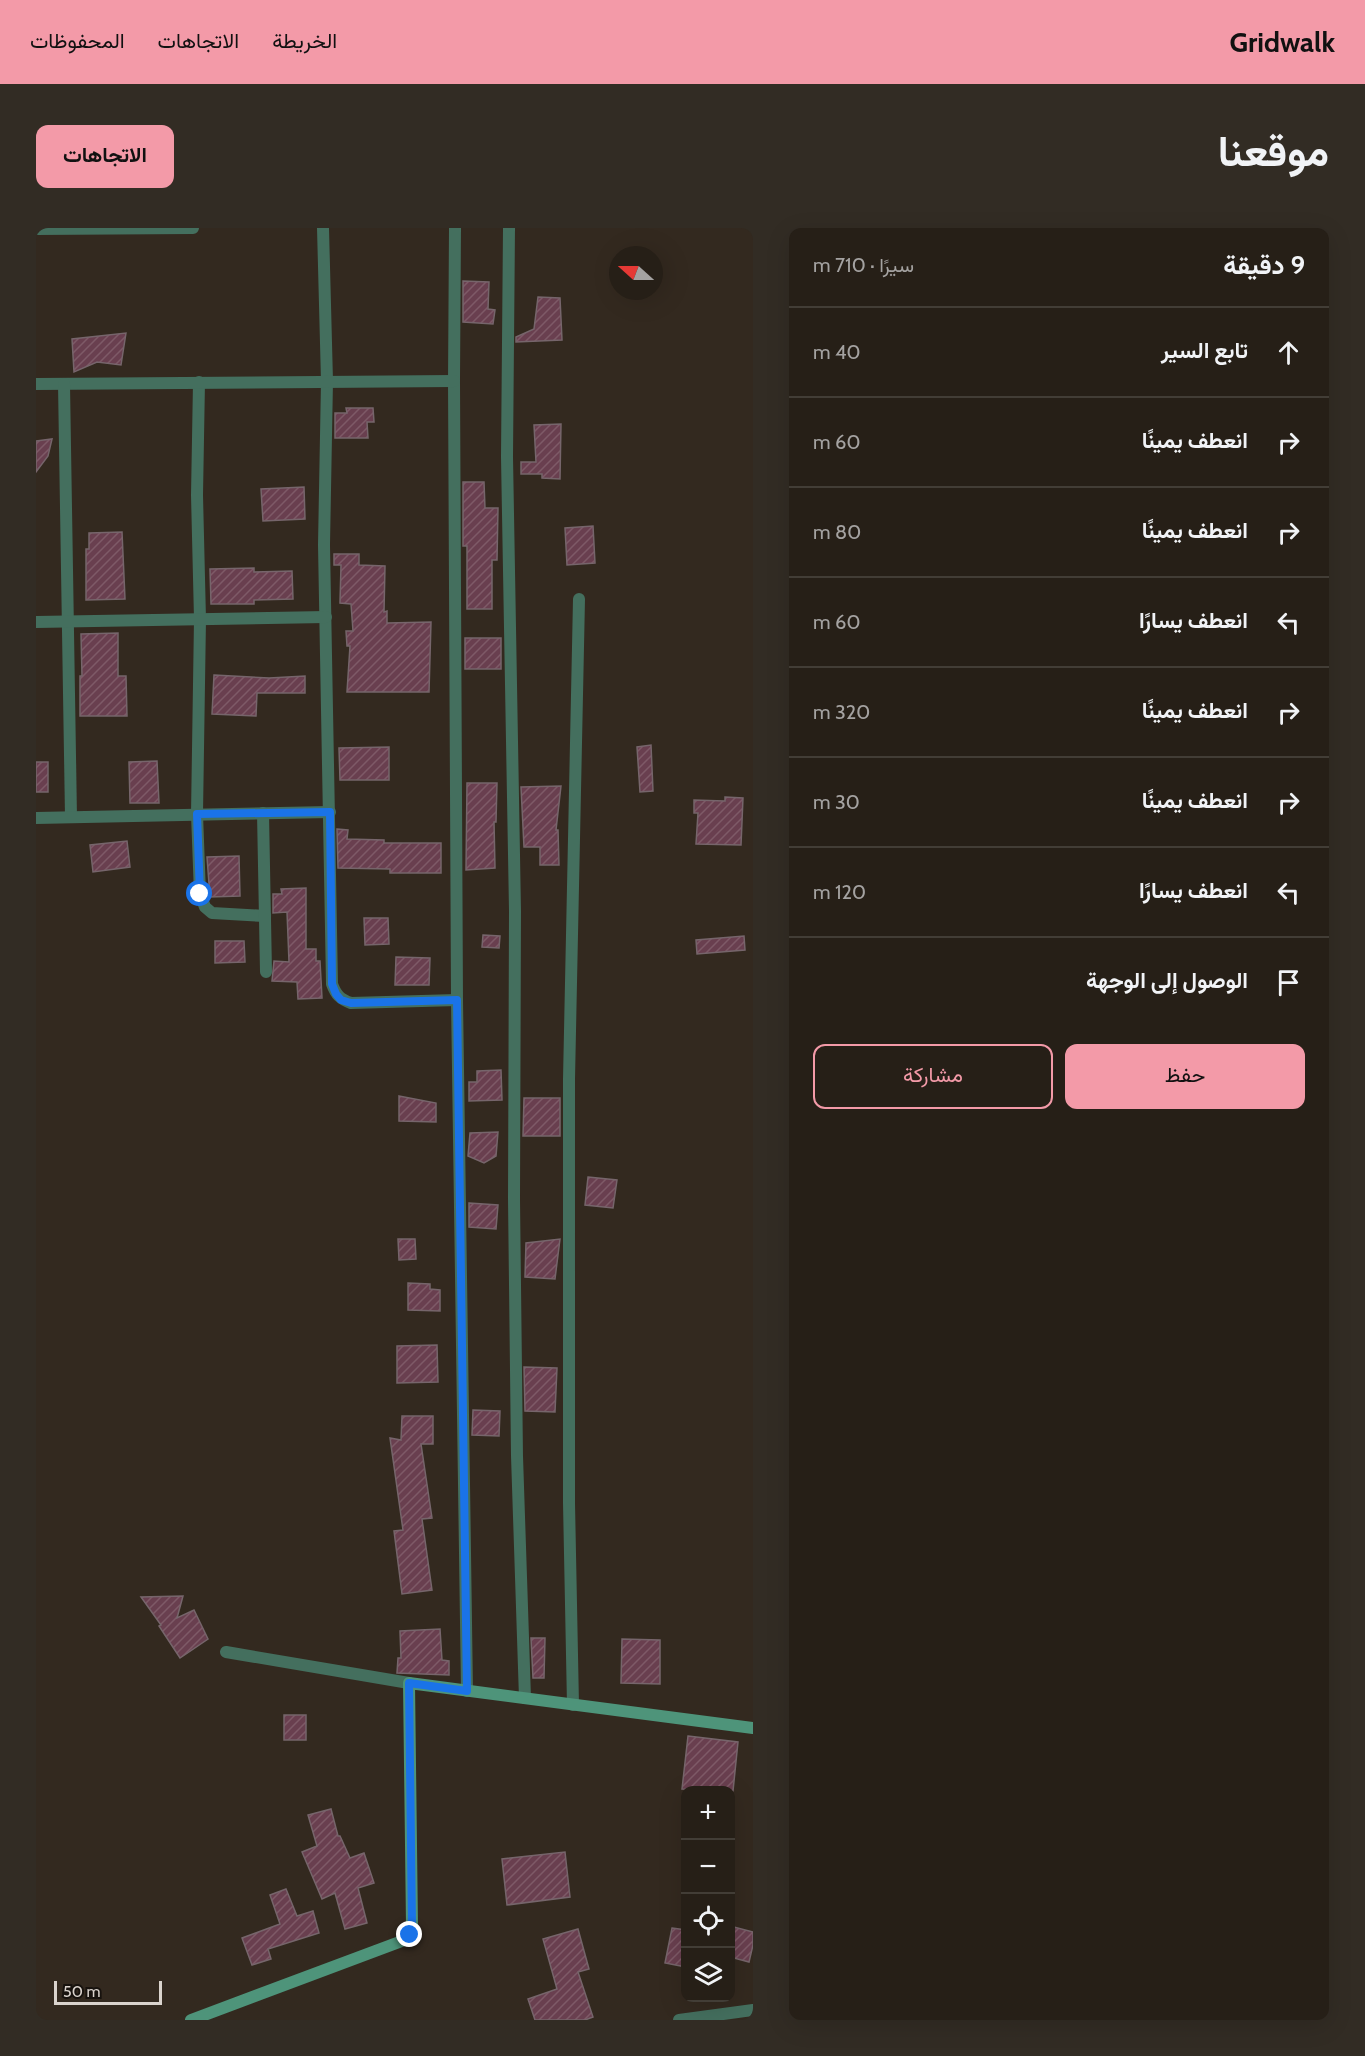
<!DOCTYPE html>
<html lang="ar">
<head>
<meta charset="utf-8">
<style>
	:root { --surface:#261f17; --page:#322c24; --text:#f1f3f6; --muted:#a4a2a1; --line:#423d36; --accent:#f39aa8 }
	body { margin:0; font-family:Cabin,Vazirmatn,sans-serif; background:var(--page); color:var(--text); direction:rtl }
	.controls { position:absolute; right:18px; bottom:18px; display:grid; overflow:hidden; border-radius:12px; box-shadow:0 6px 24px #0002 }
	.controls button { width:54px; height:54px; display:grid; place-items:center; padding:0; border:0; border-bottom:2px solid var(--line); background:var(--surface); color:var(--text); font:30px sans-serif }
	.compass { position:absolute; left:573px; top:18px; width:54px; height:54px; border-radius:50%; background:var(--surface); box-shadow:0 6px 24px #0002; rotate:291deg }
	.scale { position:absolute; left:18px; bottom:15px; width:108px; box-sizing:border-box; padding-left:6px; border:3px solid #dad3cd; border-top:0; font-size:16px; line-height:21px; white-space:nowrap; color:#dad3cd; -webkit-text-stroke:4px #17120e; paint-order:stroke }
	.stop { position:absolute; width:18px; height:18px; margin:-14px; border:4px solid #1a73e8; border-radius:50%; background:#fff }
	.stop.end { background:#1a73e8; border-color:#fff; box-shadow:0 2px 6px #0008 }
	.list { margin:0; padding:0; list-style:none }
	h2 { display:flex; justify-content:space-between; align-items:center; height:78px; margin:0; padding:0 24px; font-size:26px }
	h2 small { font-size:20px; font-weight:400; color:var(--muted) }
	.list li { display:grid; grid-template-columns:39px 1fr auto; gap:18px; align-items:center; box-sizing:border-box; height:90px; padding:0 24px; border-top:2px solid var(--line) }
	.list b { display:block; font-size:22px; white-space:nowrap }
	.list em { font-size:20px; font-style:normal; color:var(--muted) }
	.actions { display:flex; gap:12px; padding:18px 24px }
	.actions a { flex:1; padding:14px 0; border:2px solid var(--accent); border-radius:12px; text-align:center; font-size:21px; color:var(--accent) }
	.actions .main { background:var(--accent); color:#111 }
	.icon { flex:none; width:33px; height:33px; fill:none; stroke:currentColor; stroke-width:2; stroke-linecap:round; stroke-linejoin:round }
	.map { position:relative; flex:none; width:717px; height:1792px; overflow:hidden; direction:ltr; border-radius:12px }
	header { display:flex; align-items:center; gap:36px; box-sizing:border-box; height:84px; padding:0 30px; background:var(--accent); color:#111 }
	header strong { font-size:28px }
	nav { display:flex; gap:33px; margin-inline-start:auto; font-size:21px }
	.intro { display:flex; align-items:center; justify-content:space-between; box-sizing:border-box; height:144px; padding:0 36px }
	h1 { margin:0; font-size:42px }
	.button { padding:15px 27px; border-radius:12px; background:var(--accent); color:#111; font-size:21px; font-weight:700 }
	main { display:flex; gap:36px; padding:0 36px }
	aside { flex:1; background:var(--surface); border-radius:12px; box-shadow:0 6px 24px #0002 }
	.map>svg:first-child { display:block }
	.building { fill:url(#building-hatch); stroke:#76656b; stroke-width:1.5 }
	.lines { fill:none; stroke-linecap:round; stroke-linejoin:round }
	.street { stroke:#446f5e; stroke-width:12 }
	.secondary { stroke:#4e947a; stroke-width:12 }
	.route { stroke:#1a73e8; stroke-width:8 }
</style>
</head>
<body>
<header>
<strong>Gridwalk</strong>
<nav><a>الخريطة</a><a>الاتجاهات</a><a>المحفوظات</a></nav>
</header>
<div class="intro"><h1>موقعنا</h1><a class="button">الاتجاهات</a></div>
<main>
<aside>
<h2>9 دقيقة<small>سيرًا · 710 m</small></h2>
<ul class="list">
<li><svg class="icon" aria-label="ahead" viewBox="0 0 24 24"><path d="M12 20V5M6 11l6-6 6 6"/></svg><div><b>تابع السير</b></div><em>40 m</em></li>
<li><svg class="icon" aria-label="right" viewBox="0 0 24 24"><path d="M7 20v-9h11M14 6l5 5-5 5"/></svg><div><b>انعطف يمينًا</b></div><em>60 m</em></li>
<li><svg class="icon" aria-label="right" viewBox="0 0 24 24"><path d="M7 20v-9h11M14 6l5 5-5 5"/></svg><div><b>انعطف يمينًا</b></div><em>80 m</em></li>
<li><svg class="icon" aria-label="left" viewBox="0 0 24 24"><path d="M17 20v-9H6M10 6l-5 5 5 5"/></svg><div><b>انعطف يسارًا</b></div><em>60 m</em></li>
<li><svg class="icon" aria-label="right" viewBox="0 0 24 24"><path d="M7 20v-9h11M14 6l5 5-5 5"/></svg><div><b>انعطف يمينًا</b></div><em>320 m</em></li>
<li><svg class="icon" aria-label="right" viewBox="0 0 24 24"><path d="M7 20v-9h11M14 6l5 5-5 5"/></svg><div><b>انعطف يمينًا</b></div><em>30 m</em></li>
<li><svg class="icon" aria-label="left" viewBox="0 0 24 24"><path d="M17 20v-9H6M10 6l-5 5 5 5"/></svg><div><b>انعطف يسارًا</b></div><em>120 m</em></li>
<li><svg class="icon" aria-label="arrive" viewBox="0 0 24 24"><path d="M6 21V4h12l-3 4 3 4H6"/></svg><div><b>الوصول إلى الوجهة</b></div></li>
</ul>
<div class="actions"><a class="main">حفظ</a><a>مشاركة</a></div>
</aside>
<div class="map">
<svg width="717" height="1792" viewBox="0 0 717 1792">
	<defs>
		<pattern id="building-hatch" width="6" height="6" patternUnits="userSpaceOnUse" patternTransform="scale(1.5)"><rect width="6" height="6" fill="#693f4f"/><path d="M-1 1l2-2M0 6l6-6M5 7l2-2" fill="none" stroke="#7e5a67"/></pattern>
	</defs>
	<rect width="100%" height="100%" fill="#33291f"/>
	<g class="building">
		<polygon points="427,53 453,54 452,81 459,82 457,96 427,94"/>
		<polygon points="502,69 524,70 526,112 480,114 480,109 498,101"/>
		<polygon points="90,105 85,137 61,134 38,144 36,111"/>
		<polygon points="310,180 337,180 338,194 331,194 332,210 299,210 299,185 311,185"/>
		<polygon points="525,196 524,251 506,250 506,246 485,246 485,234 500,234 498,197"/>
		<polygon points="16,211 12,228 0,244 0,213"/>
		<polygon points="427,254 448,254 449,280 462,280 461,332 456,332 456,381 431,381 431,318 427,318"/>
		<polygon points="268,259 269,291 227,293 225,261"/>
		<polygon points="557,298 559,335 531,337 529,300"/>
		<polygon points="86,304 89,371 50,372 50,321 53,321 53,305"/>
		<polygon points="298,326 323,326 323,337 349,338 348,384 351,383 351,395 395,394 393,464 311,464 314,418 311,418 310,403 317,403 315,376 304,375 305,337 298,337"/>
		<polygon points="218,340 218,344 256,343 257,371 218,372 218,376 175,376 174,341"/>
		<polygon points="82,405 82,448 90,448 91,488 44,488 44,448 46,448 45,406"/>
		<rect x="429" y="410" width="36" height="31"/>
		<polygon points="178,447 233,450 269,448 269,465 221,465 220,488 176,486"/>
		<polygon points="615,517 617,563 604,564 601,519"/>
		<polygon points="353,519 353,552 304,552 303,520"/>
		<polygon points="121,533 123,575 94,575 93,534"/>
		<rect x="0" y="534" width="12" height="30"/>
		<polygon points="431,555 461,555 460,594 458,594 459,640 430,642"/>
		<polygon points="525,558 520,602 522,602 523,637 504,637 504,619 488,619 485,559"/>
		<polygon points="689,569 707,570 705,617 660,616 662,585 658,585 658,572 689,573"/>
		<polygon points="301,601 312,602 311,611 348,612 348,615 405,615 405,645 354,645 354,641 302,640"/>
		<polygon points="91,613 94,639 57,644 54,617"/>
		<polygon points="203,628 204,668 174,669 171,629"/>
		<polygon points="270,660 270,721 280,721 280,733 284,733 286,770 262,771 261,754 236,753 238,733 253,734 251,684 237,685 237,666 246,666 245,661"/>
		<polygon points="328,690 352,690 353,716 329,717"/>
		<polygon points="447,707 464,708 463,720 446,719"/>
		<polygon points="708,708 709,722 661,726 660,712"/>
		<polygon points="179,713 208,713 209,734 179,735"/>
		<polygon points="360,729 394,730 393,757 359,757"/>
		<polygon points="465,842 466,872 433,873 433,854 441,854 441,843"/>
		<polygon points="363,868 400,875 400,894 363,893"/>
		<polygon points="488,870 524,870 524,908 487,908"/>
		<polygon points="462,904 460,928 448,935 432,928 434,905"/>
		<polygon points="552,949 581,952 577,980 549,977"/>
		<polygon points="433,975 462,977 460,1001 433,999"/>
		<polygon points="362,1011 379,1011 380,1031 363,1032"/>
		<polygon points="524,1011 519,1051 489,1049 490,1015"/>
		<polygon points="372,1055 394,1056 394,1061 404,1062 404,1083 372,1082"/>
		<polygon points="401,1117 402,1154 361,1155 361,1118"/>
		<polygon points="488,1139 521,1140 519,1184 489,1183"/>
		<polygon points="437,1182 464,1183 463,1208 436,1207"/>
		<polygon points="366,1188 397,1188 397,1216 385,1216 396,1290 386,1291 396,1362 366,1366 358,1303 367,1302 354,1210 365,1212"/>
		<polygon points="147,1368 141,1390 158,1382 172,1411 144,1430 123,1398 125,1397 105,1369"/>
		<polygon points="404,1401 406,1432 413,1433 413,1447 361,1445 362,1430 365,1430 364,1403"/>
		<polygon points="495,1410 509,1410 508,1450 497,1450"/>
		<polygon points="586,1411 624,1412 624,1456 585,1455"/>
		<rect x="248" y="1487" width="22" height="25"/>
		<polygon points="652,1508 702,1514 697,1563 646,1561"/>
		<polygon points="295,1581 302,1608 304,1608 314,1630 328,1625 338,1655 322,1660 331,1695 309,1701 299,1665 286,1671 266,1624 281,1618 272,1587"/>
		<polygon points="529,1624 534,1669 471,1677 466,1631"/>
		<polygon points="250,1661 261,1688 277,1683 283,1705 232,1721 235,1731 216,1737 206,1710 244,1696 234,1667"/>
		<polygon points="694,1698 717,1704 717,1717 713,1734 694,1729"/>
		<polygon points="636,1700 650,1702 650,1739 629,1735"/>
		<polygon points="542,1701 553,1741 542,1744 557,1789 549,1792 499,1792 492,1771 521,1761 507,1711"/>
	</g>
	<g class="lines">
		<g class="street">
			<path d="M 287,0 L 291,153 L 288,317 L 296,756 C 300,767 304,771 315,775 L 421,772"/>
			<polyline points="419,0 418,153 421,772 431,1463"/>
			<polyline points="473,0 471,229 479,683 478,971 481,1228 489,1470"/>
			<polyline points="0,1 157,0"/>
			<polyline points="163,154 161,267 164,391 161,586 164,666 169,679 176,685 229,688"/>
			<polyline points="0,156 418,153"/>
			<polyline points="28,156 35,589"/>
			<polyline points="0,394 290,389"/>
			<polyline points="227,585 230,744"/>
			<polyline points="0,590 294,584"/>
			<polyline points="190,1424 373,1455"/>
			<polyline points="537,1477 533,1275 533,851 543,371"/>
			<polyline points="643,1792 717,1782"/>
		</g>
		<polyline class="secondary" points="155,1792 366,1713 374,1707 376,1698 373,1455 717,1500"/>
	</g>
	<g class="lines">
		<polyline class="route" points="164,666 161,586 294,584 296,756 300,766 305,772 315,775 421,772 431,1463 373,1455 376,1698 374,1707"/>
	</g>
</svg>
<div class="controls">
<button>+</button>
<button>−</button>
<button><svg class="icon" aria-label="locate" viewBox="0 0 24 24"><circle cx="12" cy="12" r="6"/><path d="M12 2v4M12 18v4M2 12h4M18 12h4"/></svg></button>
<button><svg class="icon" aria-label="layers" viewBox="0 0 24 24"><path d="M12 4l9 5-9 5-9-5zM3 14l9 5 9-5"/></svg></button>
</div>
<svg class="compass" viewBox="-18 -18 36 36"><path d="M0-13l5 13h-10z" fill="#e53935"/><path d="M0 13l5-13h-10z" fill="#a4a2a1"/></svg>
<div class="scale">50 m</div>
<div class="stop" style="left:164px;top:666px"></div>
<div class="stop end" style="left:374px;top:1707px"></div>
</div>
</main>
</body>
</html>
